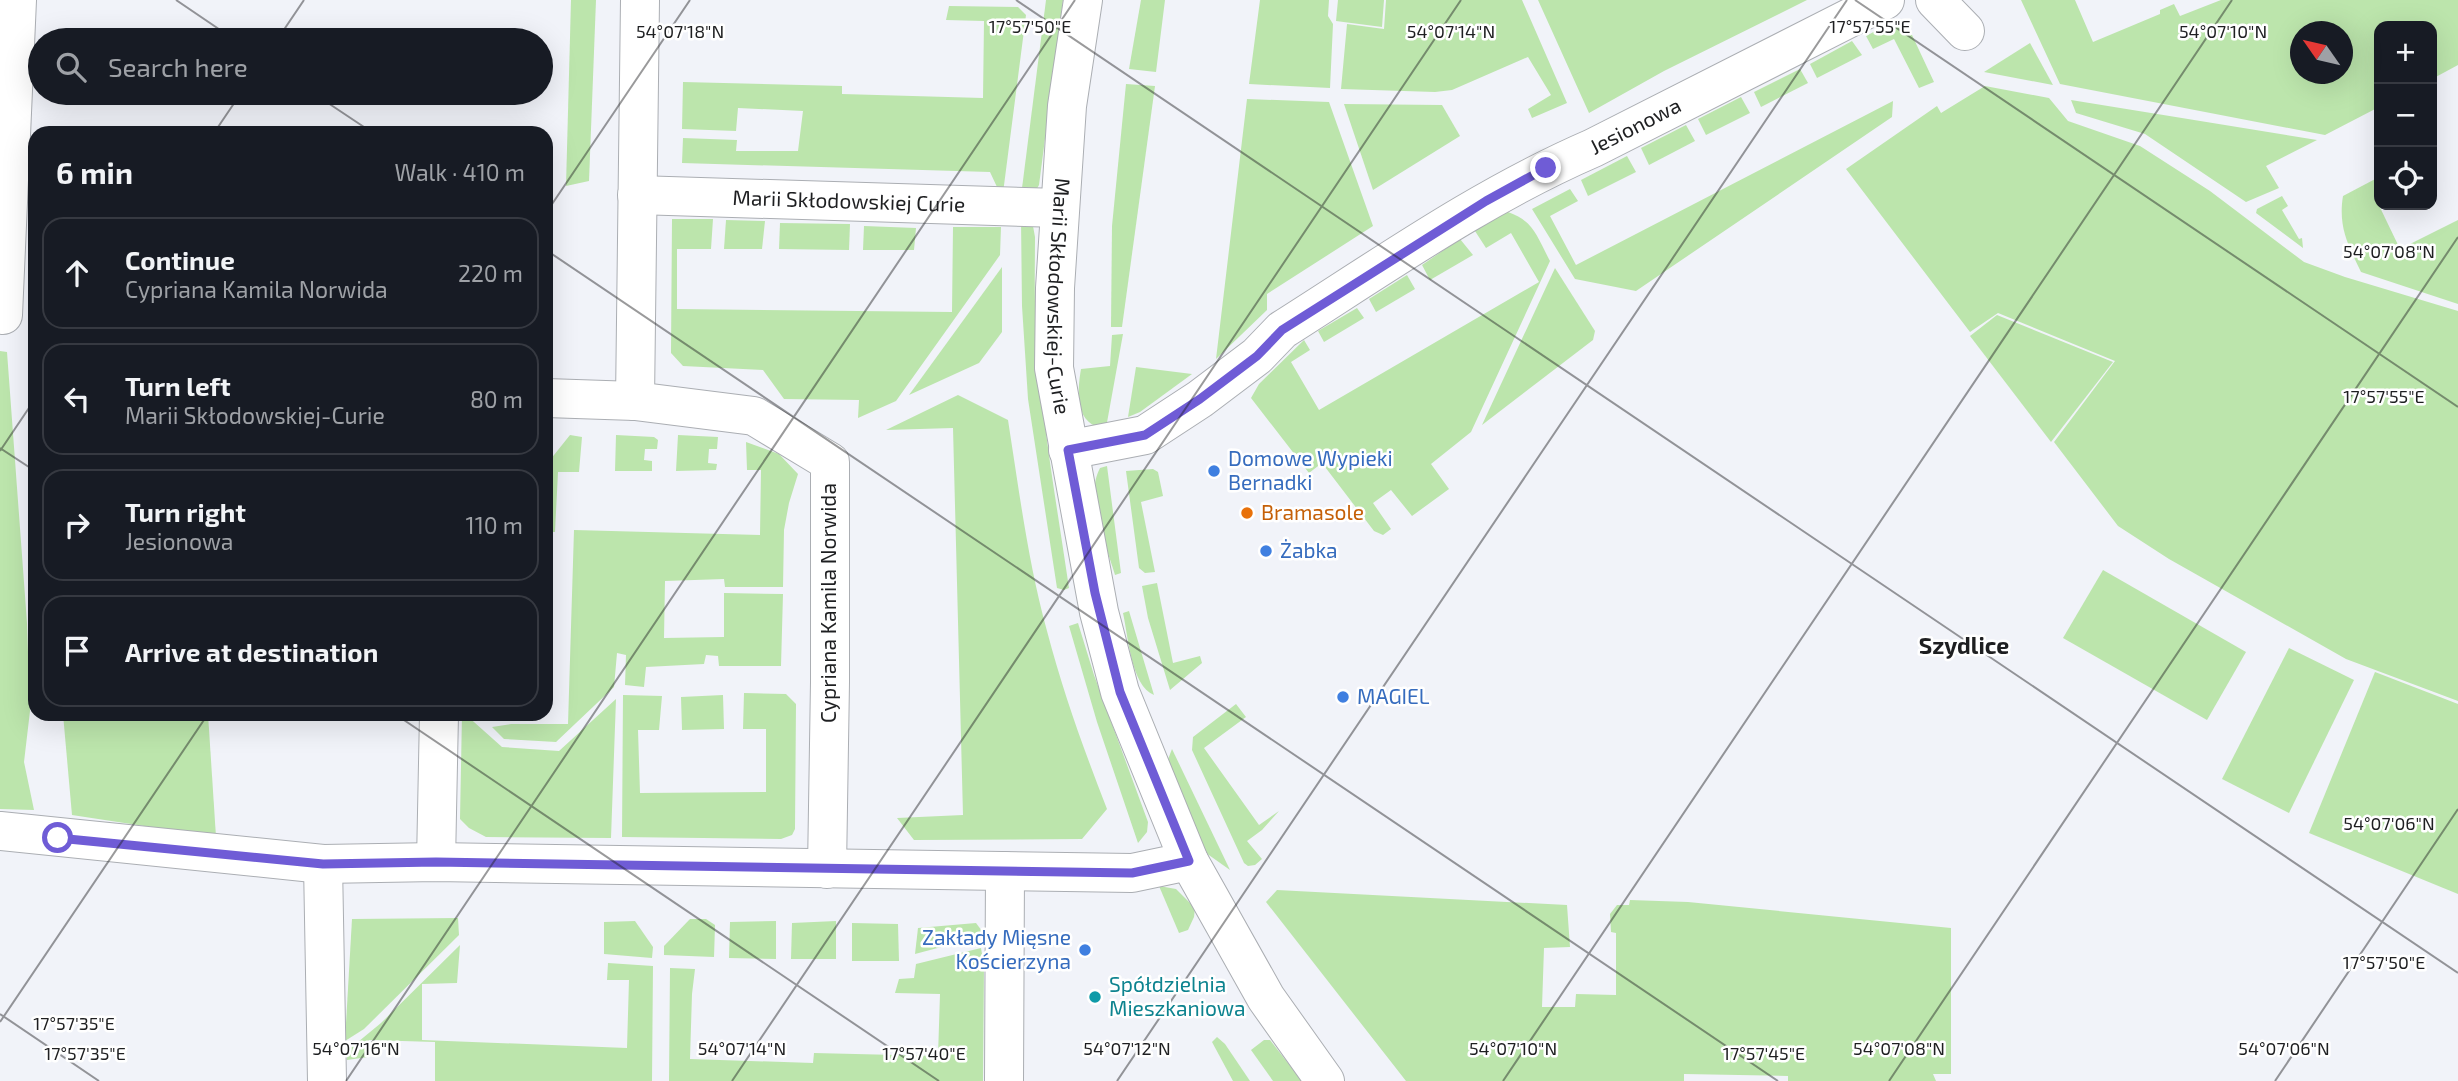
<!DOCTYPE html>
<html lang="en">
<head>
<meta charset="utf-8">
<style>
	:root { --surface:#171b24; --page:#20242c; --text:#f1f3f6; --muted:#9ea1a6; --line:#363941 }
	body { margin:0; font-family:"Exo 2",sans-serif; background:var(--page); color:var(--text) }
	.controls { position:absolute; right:21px; top:21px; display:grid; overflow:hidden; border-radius:14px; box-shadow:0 7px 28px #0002 }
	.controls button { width:63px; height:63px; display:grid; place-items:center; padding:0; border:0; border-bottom:2px solid var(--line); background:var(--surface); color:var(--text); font:35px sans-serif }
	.compass { position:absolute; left:2290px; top:21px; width:63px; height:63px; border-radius:50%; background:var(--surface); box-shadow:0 7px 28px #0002; rotate:304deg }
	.stop { position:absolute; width:21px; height:21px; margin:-16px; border:5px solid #6f5cd6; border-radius:50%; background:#fff }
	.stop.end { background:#6f5cd6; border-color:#fff; box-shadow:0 2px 7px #0008 }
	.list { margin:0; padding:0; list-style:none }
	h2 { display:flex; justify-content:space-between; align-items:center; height:91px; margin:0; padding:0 28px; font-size:30px }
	h2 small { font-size:23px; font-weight:400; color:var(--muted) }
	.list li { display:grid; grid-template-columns:46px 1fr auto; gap:21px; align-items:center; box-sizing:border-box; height:112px; margin:0 14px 14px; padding:0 14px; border:2px solid var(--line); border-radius:21px }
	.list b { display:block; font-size:26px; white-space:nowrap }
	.list p { margin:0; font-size:23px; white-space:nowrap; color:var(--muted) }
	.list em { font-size:23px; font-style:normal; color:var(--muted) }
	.icon { flex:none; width:38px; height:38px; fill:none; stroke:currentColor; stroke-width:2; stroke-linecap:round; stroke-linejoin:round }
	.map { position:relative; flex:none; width:2458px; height:1081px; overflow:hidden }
	.search { position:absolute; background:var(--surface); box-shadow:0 7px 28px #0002; left:28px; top:28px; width:525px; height:77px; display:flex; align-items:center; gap:18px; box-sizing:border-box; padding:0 24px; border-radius:38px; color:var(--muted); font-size:26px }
	.panel { position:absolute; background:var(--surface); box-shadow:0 7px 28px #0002; left:28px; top:126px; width:525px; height:595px; border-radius:21px }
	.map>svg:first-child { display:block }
	.green { fill:#bce5ac; fill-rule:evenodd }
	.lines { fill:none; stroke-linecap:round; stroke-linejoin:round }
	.street-casing { stroke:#abaeb3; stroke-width:40 }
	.secondary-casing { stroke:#abaeb3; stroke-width:40 }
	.street { stroke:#fff; stroke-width:38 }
	.secondary { stroke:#fff; stroke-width:38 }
	.route { stroke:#6f5cd6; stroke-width:9 }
	.ticks { fill:none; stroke:#1e1f21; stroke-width:2; stroke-opacity:0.45 }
	.shop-dot { fill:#3f7fe0; stroke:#fff; stroke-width:2.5 }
	.food-dot { fill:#e8710a; stroke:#fff; stroke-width:2.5 }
	.culture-dot { fill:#0f9aa8; stroke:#fff; stroke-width:2.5 }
	.labels { text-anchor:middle; stroke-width:5; stroke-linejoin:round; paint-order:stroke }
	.street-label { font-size:21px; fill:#1e1f21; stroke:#fff }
	.shop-label { font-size:21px; fill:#366cbe; stroke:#fff; text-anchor:start }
	.food-label { font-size:21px; fill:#c56008; stroke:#fff; text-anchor:start }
	.culture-label { font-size:21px; fill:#0d838f; stroke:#fff; text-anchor:start }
	.neighbourhood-label { font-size:23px; font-weight:bold; fill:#1e1f21; stroke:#fff }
	.ticks-label { font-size:18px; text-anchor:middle; fill:#1e1f21; stroke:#fff; stroke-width:5; stroke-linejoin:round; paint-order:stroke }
</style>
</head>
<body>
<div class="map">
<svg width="2458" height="1081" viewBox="0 0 2458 1081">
	<rect width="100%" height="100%" fill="#f1f3f9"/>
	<g class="green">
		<polygon points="571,0 596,0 589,181 566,186"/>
		<polygon points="1046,0 1063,0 1039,185 1035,192 1021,196"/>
		<polygon points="1141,0 1165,0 1156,72 1129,69"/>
		<polygon points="1260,0 1329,0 1328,16 1333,24 1330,88 1249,84"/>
		<polygon points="1338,0 1384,0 1382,27 1336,21"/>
		<polygon points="1386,0 1522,0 1567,103 1532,118 1528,109 1551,95 1528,57 1452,90 1435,92 1341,89 1347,24 1384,29"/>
		<polygon points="1538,0 1807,0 1664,71 1589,113"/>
		<path d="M 2021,0 L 2075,0 L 2093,42 L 2160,14 L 2160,10 L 2174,4 L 2180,16 L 2221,0 L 2458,0 L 2458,65 L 2432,79 L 2432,26 L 2379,26 L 2379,107 L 2325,135 L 2060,84 ZM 2300,32 L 2342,32 L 2342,74 L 2300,74 Z"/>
		<polygon points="949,6 1018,7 1026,15 1003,193 997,187 990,172 682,163 683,138 737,140 736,151 798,151 803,111 738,108 736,131 682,129 683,82 842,86 842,94 983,98 984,21 946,20"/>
		<polygon points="1894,21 1912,35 1934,82 1919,88 1894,39 1873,49 1866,36"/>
		<polygon points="1852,41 1862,55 1817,78 1810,64"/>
		<polygon points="2030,43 2053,85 1984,72"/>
		<polygon points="1800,69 1808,83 1761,107 1754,92"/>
		<polygon points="1126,84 1155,86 1122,327 1111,327 1112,226"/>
		<polygon points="1985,86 2049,98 2068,121 2140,146 2210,191 2304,262 2345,277 2458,311 2458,701 2346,659 2169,559 2118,526 2054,442 2115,361 1998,313 1970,332 1846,169 1937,106 1941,113"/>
		<polygon points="1741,97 1750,113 1706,135 1698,119"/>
		<polygon points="1247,99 1329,102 1373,226 1267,294 1267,310 1216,359"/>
		<polygon points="2071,100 2317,140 2266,166 2279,188 2246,202 2145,134 2076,113"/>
		<polygon points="1893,101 1892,117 1636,291 1575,279 1532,209 1570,189 1578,201 1550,216 1576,265"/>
		<polygon points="1344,104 1442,105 1460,136 1373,190"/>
		<polygon points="1686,125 1695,141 1649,165 1641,148"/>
		<polygon points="1627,156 1636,172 1588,196 1581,180"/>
		<path d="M 2379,177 L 2379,192 L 2374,195 L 2400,249 L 2458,220 L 2458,304 L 2361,272 C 2348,245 2338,227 2343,196 Z"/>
		<polygon points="2282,196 2288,206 2282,210 2299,239 2302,238 2303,248 2256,213 2257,209"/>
		<path d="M 1508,212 C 1534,221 1537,237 1550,261 L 1471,432 L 1431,464 L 1449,489 L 1412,516 L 1391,490 L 1373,503 L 1391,529 L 1383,535 L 1374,531 L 1322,463 L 1309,473 L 1251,398 L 1259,384 L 1304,340 L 1310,350 L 1291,362 L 1319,410 L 1539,282 L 1511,233 L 1486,248 L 1475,231 L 1494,217 Z"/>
		<polygon points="672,219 713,219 711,249 677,249 677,309 952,312 953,227 1001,227 1000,255 896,401 858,418 859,400 784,399 763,370 683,366 671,353"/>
		<path d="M 1021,219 L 1033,226 L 1035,237 C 1035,265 1034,294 1036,323 C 1040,411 1056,500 1069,588 L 1064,590 L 1057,588 L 1028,399 L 1022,306 Z"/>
		<polygon points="726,220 765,221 762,249 724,249"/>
		<polygon points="780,223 850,224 849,250 779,249"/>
		<polygon points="864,226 916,228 914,250 863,250"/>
		<polygon points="1460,239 1473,255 1430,280 1422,265"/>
		<polygon points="1002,267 1002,332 979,363 909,395"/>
		<polygon points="1555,268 1595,331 1593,340 1482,425"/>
		<polygon points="1407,275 1415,289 1376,312 1369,299"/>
		<polygon points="1357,308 1364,318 1324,342 1318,331"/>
		<polygon points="1997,315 2113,362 2051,442 1970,336"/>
		<path d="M 1123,334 L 1106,428 C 1075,427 1077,392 1081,369 L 1110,366 L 1112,335 Z"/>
		<polygon points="0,351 7,352 27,623 30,711 24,762 34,810 0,809"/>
		<polygon points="1136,367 1192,374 1140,412 1128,417"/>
		<path d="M 958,395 L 1008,420 C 1019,490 1028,562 1047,631 C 1063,692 1084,750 1107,809 L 1082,839 L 914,840 L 897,818 L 963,815 L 953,428 L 886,430 Z"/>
		<polygon points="570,435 582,437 579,472 558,472 555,532 546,532 546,465"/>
		<polygon points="616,435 654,437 658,440 657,449 645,449 644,460 652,461 652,471 615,471"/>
		<polygon points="678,435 718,437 717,449 709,449 708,463 717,464 716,470 676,471"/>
		<polygon points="746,442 779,454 798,474 789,503 784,530 783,587 725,587 724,579 665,581 664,638 724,637 724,593 783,594 781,666 719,666 718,656 706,655 704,664 646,667 644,687 625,685 626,655 617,653 614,687 556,742 504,739 492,727 511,724 568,724 574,530 760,535 761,470 747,470"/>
		<path d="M 1107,466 L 1121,573 L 1115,575 C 1106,544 1084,498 1100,468 Z"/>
		<polygon points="1153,469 1158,472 1163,496 1141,502 1155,572 1145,573 1139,568 1126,471"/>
		<polygon points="2103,570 2246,652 2207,720 2063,638"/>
		<polygon points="1157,583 1173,663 1200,656 1202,663 1170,690 1148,618 1142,586"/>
		<path d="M 1129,611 L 1154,695 C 1131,686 1128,635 1123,613 Z"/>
		<polygon points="1078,623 1094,675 1148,822 1147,832 1138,843 1097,722 1069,626"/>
		<polygon points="2289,648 2354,680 2289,813 2222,779"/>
		<polygon points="2375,672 2458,704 2458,894 2309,833"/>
		<polygon points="744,693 786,694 796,704 795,829 792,835 781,839 622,837 623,695 662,696 659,730 638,730 640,793 766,792 766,729 743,729"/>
		<polygon points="723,695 724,729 682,730 681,697"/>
		<polygon points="616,699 611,838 486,837 469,828 460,819 462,714 465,714 502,747 559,751"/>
		<polygon points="1236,704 1246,717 1204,748 1259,825 1279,811 1262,830 1247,841 1262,859 1255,865 1248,866 1244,863 1192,750 1193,737"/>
		<polygon points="63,714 208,714 216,837 72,815"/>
		<polygon points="1172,749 1230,870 1206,853 1167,762"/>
		<polygon points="1159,886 1176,889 1195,908 1194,917 1188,930 1179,933"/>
		<polygon points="1277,890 1567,905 1570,947 1544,948 1542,1007 1575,1007 1576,994 1616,995 1616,933 1611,932 1610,914 1617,905 1629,905 1630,900 1688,902 1951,928 1951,1074 1933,1074 1936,1081 1788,1081 1788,1076 1684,1074 1684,1081 1406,1081 1266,902"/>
		<polygon points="458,918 459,935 364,1029 345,1041 352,919"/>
		<polygon points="690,919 706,919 715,925 714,957 664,955 664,946"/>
		<polygon points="635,921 653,947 652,958 604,954 604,922"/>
		<polygon points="776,921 776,959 729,958 730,922"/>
		<polygon points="836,921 836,959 791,959 792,923"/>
		<polygon points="852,923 898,924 899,961 852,961"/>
		<polygon points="976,923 982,931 979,937 915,954 918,928"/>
		<polygon points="460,945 457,983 422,984 422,1040 627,1048 629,980 607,980 608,963 653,966 652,1081 435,1081 435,1042 369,1040 368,1057 347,1060 347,1051 381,1023"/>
		<polygon points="981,948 984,966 983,1081 669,1081 670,968 695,969 692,994 690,1059 813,1063 814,1053 938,1056 940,994 895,993 899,979 914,978 916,964"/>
		<polygon points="1217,1037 1225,1044 1250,1081 1233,1081 1212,1042"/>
		<polygon points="1264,1040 1270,1040 1302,1081 1273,1081 1251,1050"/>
	</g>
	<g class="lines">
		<defs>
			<g id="street">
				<polyline points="1935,0 1965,31"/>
				<path id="s1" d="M 637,195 L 1060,208"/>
				<polyline points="3,315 17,0"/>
				<polyline points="546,398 635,401 754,416 830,462 830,682 827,869"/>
				<polyline points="635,401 640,0"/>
				<path id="s2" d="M 1068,450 L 1145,435 L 1200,399 L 1257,356 L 1282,330 C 1383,266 1482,196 1593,148 L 1885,0"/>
				<polyline points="0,831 323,864 436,862 1132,873 1189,861"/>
				<polyline points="436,862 439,714"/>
				<polyline points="323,864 327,1081"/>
				<polyline points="1004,1081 1005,871"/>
			</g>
			<g id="secondary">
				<path id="s3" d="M 1083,0 L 1067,106 L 1055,288 L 1054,368 L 1099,612 L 1120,692 L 1189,861 L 1266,998 L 1325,1081"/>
			</g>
		</defs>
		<use href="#street" class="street-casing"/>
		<use href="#secondary" class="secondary-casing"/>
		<use href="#street" class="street"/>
		<use href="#secondary" class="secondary"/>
	</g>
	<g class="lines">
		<polyline class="route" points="58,838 323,864 436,862 1132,873 1189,861 1120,692 1095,593 1068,450 1145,435 1200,399 1257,356 1282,330 1486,201 1546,168"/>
	</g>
	<path class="ticks" d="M 176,0 L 235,40M 1016,0 L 2458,973M 1855,0 L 2458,407M 277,40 L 304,0M 313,93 L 373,133M 214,133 L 241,93M 546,213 L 690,0M 546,250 L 1778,1081M 0,448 L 35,471M 0,451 L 35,399M 395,714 L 939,1081M 0,1014 L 99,1081M 0,1022 L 208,714M 346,1081 L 1075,0M 732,1081 L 1461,0M 1117,1081 L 1847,0M 1503,1081 L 2232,0M 1889,1081 L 2458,237M 2275,1081 L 2458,809"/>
	<g class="shop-dot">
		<circle cx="1214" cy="471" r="7"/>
		<circle cx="1266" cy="551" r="7"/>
		<circle cx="1343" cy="697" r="7"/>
		<circle cx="1085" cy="950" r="7"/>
	</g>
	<circle class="food-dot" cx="1247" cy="513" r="7"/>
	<circle class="culture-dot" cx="1095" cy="997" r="7"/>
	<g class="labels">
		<g class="street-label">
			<text dy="7" stroke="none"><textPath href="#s2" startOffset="660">Jesionowa</textPath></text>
			<text dy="7" stroke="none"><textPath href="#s1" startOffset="212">Marii Skłodowskiej Curie</textPath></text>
			<text dy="7" stroke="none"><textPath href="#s3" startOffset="298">Marii Skłodowskiej-Curie</textPath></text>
			<text transform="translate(829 603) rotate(-90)" y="7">Cypriana Kamila Norwida</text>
		</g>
		<g class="shop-label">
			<text x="1228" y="466">Domowe Wypieki<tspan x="1228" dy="24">Bernadki</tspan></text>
			<text x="1280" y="558">Żabka</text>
			<text x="1357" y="704">MAGIEL</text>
			<text x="1071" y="945" text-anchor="end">Zakłady Mięsne<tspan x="1071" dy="24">Kościerzyna</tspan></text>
		</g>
		<g class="food-label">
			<text x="1261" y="520">Bramasole</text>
		</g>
		<g class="culture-label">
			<text x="1109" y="992">Spółdzielnia<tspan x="1109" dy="24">Mieszkaniowa</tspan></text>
		</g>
		<g class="neighbourhood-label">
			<text x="1964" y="654">Szydlice</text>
		</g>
	</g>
	<g class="ticks-label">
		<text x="1030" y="33">17°57'50"E</text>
		<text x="1870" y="33">17°57'55"E</text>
		<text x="1451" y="38">54°07'14"N</text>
		<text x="2223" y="38">54°07'10"N</text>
		<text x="680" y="38">54°07'18"N</text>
		<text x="2389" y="258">54°07'08"N</text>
		<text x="2384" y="403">17°57'55"E</text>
		<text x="2389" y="830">54°07'06"N</text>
		<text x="2384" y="969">17°57'50"E</text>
		<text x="74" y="1030">17°57'35"E</text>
		<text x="356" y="1055">54°07'16"N</text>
		<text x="742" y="1055">54°07'14"N</text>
		<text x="1127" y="1055">54°07'12"N</text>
		<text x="1513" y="1055">54°07'10"N</text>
		<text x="1899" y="1055">54°07'08"N</text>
		<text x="2284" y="1055">54°07'06"N</text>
		<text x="85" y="1060">17°57'35"E</text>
		<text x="924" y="1060">17°57'40"E</text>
		<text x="1764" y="1060">17°57'45"E</text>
	</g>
</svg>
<div class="controls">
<button>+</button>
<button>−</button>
<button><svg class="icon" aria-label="locate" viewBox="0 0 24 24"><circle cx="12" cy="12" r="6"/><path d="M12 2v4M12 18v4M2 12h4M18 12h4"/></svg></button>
</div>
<svg class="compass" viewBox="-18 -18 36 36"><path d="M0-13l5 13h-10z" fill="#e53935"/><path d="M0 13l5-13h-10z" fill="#9ea1a6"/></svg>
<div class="stop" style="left:58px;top:838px"></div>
<div class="stop end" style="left:1546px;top:168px"></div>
<div class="search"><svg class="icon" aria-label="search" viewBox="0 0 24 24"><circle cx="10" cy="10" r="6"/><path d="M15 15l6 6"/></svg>Search here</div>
<section class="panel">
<h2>6 min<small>Walk · 410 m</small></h2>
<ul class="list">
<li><svg class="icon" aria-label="ahead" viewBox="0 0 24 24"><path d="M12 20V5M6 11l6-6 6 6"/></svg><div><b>Continue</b><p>Cypriana Kamila Norwida</p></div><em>220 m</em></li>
<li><svg class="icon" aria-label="left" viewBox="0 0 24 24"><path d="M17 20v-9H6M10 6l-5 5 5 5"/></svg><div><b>Turn left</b><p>Marii Skłodowskiej-Curie</p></div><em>80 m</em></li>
<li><svg class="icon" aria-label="right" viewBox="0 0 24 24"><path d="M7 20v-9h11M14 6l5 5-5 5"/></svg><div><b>Turn right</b><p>Jesionowa</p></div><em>110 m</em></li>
<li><svg class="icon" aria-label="arrive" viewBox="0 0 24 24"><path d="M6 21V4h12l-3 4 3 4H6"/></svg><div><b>Arrive at destination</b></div></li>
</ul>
</section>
</div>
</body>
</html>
